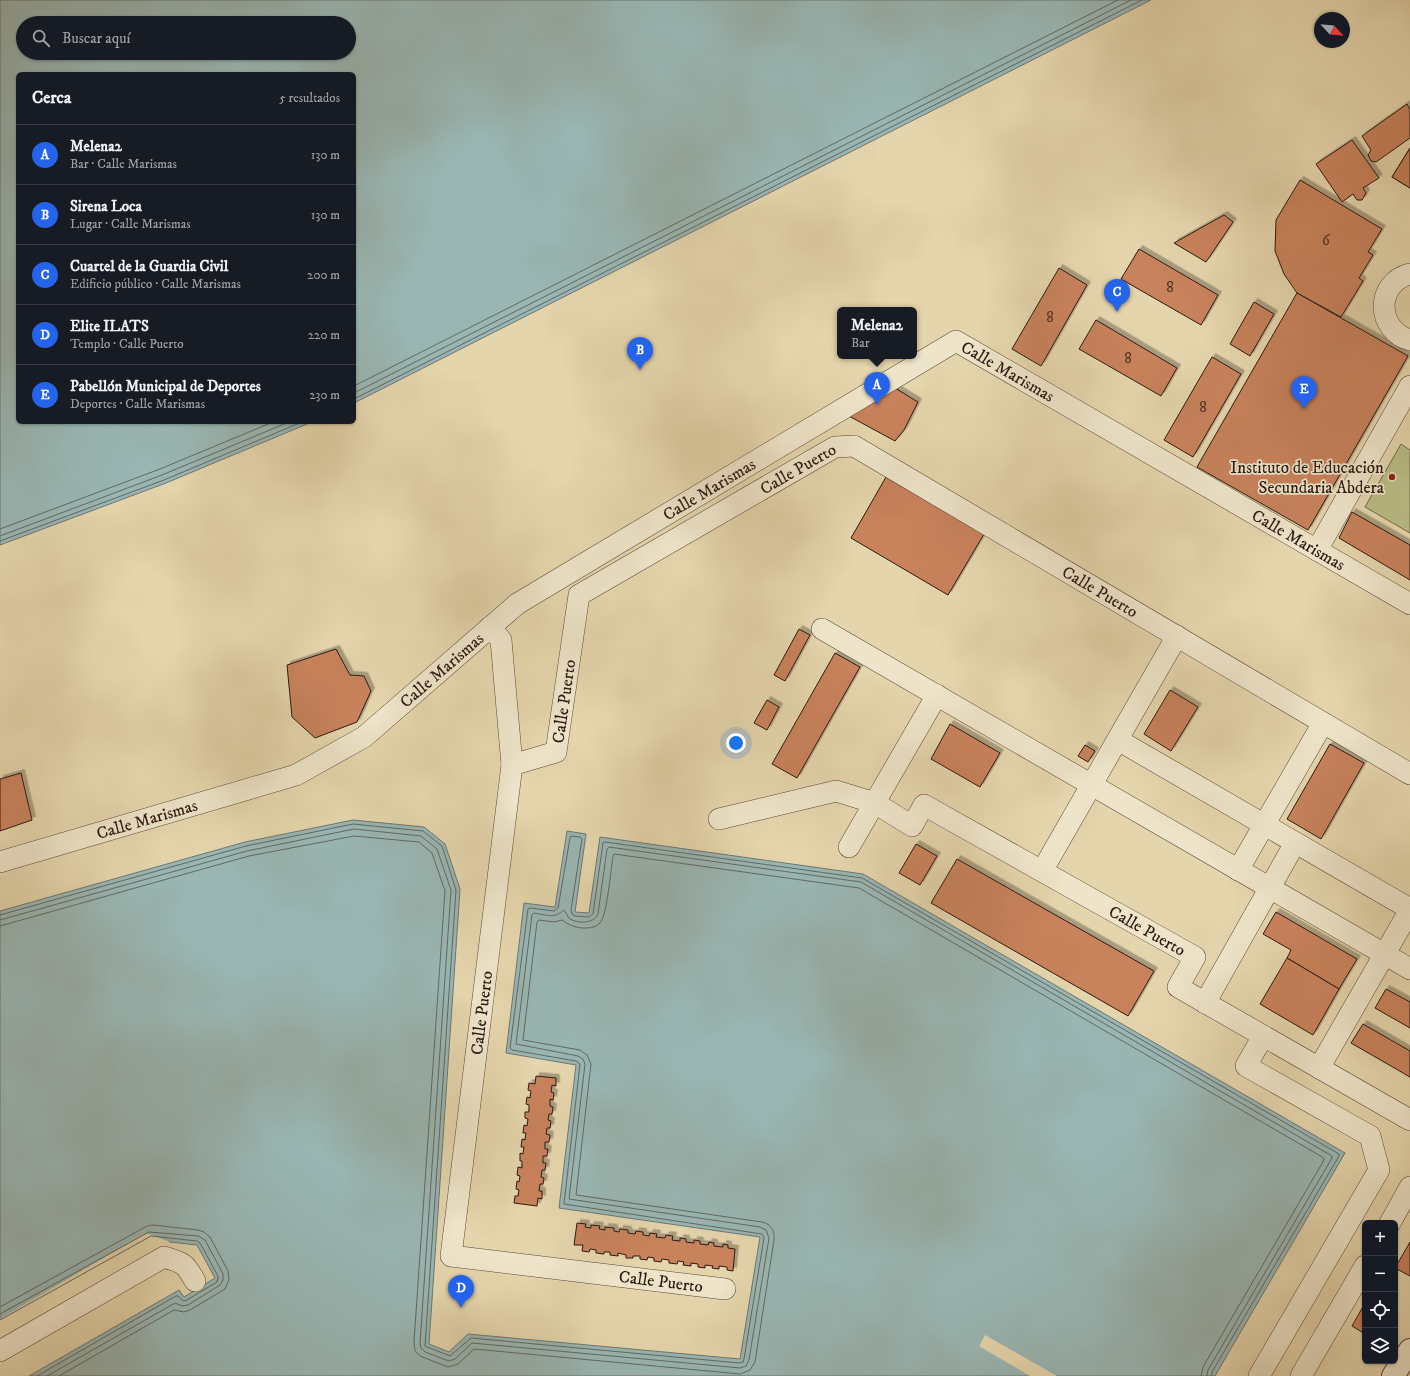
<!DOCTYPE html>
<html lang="es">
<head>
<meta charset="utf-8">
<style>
	:root { --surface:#171b24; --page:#20242c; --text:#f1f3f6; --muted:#9ea1a6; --line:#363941; --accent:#2563eb }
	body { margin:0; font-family:"IM FELL DW Pica",serif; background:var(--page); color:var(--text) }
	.controls { position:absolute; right:12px; bottom:12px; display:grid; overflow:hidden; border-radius:6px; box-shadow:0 1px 3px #0004 }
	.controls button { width:36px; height:36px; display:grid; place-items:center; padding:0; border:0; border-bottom:1px solid var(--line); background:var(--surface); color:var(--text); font:20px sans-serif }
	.compass { position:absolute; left:1314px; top:12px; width:36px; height:36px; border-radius:50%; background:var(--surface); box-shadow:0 1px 3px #0004; rotate:116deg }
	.you { position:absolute; left:736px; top:743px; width:14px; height:14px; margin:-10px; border:3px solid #fff; border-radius:50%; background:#1a73e8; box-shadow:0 0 0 6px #1a73e833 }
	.badge { display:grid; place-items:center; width:26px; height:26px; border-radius:50%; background:var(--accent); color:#fff; font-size:13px; font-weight:700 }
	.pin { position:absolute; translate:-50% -33px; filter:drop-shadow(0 1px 2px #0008) }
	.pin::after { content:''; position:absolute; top:21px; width:14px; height:12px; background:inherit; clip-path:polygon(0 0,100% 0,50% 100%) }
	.popup { position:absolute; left:837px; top:307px; width:80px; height:52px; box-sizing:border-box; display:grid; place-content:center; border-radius:6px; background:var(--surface); filter:drop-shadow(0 1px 3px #0005); font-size:13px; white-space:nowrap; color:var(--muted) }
	.popup b { font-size:15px; color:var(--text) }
	.popup::after { content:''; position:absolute; left:50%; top:100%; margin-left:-8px; border:8px solid transparent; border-top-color:var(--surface) }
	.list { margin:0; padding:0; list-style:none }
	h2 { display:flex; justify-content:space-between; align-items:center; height:52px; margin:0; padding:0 16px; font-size:17px }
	h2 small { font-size:13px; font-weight:400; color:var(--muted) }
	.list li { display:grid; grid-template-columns:26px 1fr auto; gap:12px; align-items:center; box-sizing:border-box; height:60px; padding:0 16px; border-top:1px solid var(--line) }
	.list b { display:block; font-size:15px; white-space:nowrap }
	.list p { margin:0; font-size:13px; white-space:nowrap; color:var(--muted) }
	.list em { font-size:13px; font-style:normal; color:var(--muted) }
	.icon { flex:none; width:22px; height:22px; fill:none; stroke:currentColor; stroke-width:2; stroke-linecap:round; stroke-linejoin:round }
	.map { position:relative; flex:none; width:1410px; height:1376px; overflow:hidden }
	.search { position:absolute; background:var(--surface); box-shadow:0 1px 3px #0004; left:16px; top:16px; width:340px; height:44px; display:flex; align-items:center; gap:10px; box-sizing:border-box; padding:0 14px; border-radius:22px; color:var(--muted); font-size:15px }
	.panel { position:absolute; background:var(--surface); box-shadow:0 1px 3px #0004; left:16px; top:72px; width:340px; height:352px; border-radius:6px }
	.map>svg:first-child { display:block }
	.green { fill:#b9bc86; stroke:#726a4c }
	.water { fill:#99b6b3; stroke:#6d7773; fill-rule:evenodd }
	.pier { fill:#e5d5ac }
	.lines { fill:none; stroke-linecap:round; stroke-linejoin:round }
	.shore { stroke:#626863; stroke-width:1 }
	.building { fill:#c8825c; stroke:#2c1913; filter:url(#shadow) }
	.minor-casing { stroke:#5a4839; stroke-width:22 }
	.tertiary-casing { stroke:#5a4839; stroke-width:24 }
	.minor { stroke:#eee4c9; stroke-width:21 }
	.tertiary { stroke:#eee4c9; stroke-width:22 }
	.poi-dot { fill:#8f2418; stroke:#eee4c9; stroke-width:1.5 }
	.labels { text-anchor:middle; stroke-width:3.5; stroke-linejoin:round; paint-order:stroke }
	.number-label { font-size:15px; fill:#533325 }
	.street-label { font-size:17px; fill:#2c1913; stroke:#eee4c9 }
	.poi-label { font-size:17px; fill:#2c1913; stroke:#eee4c9; text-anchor:end }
</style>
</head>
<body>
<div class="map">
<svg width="1410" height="1376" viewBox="0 0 1410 1376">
	<defs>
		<filter id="shadow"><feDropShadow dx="3.5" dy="-3.5" stdDeviation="0" flood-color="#0004"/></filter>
	</defs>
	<rect width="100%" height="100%" fill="#e5d5ac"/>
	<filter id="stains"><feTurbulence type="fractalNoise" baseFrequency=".005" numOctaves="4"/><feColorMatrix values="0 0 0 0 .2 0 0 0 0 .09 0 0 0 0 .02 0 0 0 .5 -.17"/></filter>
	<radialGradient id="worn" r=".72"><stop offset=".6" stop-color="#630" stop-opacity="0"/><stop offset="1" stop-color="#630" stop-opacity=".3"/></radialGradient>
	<polygon class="green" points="1401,444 1410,450 1410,533 1365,507"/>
	<g class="water">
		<path d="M 0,0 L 1151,0 L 354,403 L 354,74 L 18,74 L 18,422 L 312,422 L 166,483 L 0,545 ZM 23,23 L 349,23 L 349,53 L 23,53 Z"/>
		<polygon points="353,820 424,827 445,844 460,889 429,1344 449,1352 468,1334 740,1359 760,1237 559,1208 576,1065 506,1053 524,903 555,907 567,831 586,834 575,912 589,913 600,837 863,874 1345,1153 1215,1376 29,1376 179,1290 184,1297 215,1278 197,1245 152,1240 0,1324 0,911 245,842"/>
	</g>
	<g class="pier">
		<polygon points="146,1233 170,1242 167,1244 153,1242 0,1326 0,1319"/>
		<polygon points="985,1335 1057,1376 1030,1376 979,1346"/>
	</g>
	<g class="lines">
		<g class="shore">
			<polyline points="354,386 1118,0"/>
			<polyline points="354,393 1131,0"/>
			<polyline points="354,399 1142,0"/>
			<polyline points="0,529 160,469 273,422"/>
			<polyline points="0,536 162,475 289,422"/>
			<polyline points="0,541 164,480 302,422"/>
			<polyline points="0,915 246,846 353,824 423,831 442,846 456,890 425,1346 450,1356 471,1338 739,1363 743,1362 744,1359 764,1238 762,1234 564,1204 580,1064 576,1061 512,1050 510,1048 528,909 530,908 554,911 558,908 570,838 571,836 580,837 582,839 571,910 572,914 575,916 589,917 593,914 603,843 605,842 862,878 1339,1154 1339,1156 1212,1372 1212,1376"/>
			<path d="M 0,920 L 247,851 L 354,829 L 421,836 L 437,849 L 451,890 L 420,1343 L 421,1348 L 425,1352 L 449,1361 L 455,1359 L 472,1343 L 740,1368 L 746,1366 L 749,1360 L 769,1238 L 766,1230 L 760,1227 L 569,1199 L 585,1064 L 583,1059 L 578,1056 L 516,1044 L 532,915 L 534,913 C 547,915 554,919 564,910 C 566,912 567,916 569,918 C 576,924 594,924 598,914 L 607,849 L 609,847 L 861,882 L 1332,1156 L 1332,1158 L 1208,1370 L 1207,1376"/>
			<path d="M 0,926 L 249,856 L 354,836 L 419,842 L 432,853 L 445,891 L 414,1342 L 415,1351 L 420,1356 L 448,1367 L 458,1364 L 474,1349 L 740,1374 L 750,1370 L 755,1362 L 774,1240 C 775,1231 771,1224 762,1222 L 576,1195 L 591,1064 L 587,1055 L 580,1050 L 523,1040 L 537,922 L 539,920 L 554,922 L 562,920 C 569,925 574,927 582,928 C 589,928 595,928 600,923 C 607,916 611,868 613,856 L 614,854 L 859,888 L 1324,1158 L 1324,1160 L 1203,1367 L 1201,1376"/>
			<polyline points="0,1307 147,1226 153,1225 198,1230 204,1232 210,1237 228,1271 229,1280 225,1289 190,1310 184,1312 174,1310 59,1376"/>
			<polyline points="0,1314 149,1232 198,1236 205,1240 223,1274 223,1280 220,1285 188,1305 182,1306 175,1303 47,1376"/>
			<polyline points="0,1320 151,1236 197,1241 200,1243 218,1276 218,1278 217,1282 185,1301 182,1300 178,1296 176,1296 37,1376"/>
		</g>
	</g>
	<g class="building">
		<polygon points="1407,104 1410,110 1410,138 1376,162 1371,161 1368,155 1371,150 1362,136"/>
		<polygon points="1352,140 1379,178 1363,188 1366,193 1362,200 1357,200 1353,194 1342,202 1316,164"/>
		<polygon points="1410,148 1410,188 1392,177"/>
		<polygon points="1410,148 1410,188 1392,177"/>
		<polygon points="1300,180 1382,229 1368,252 1373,255 1359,278 1363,281 1341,317 1297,293 1284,274 1275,251 1276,220"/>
		<polygon points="1224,215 1233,222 1206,262 1174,243"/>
		<polygon points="1139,249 1218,295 1201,325 1121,279"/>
		<polygon points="1059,268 1087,285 1041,366 1012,349"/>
		<polygon points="1297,293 1408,356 1308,530 1197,467"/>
		<polygon points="1254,302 1274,314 1250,356 1230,344"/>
		<polygon points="1096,320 1177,368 1161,396 1079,349"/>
		<polygon points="1212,357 1241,374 1193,457 1164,440"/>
		<polygon points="895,388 918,402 904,430 895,441 847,415"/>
		<polygon points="886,477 984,534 948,595 851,538"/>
		<polygon points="1352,512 1410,545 1410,580 1339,538"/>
		<polygon points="799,629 810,635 785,681 774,675"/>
		<polygon points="336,649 350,675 364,676 371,691 357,722 315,738 292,717 287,665"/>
		<polygon points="835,653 860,667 797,778 772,764"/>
		<polygon points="1170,690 1198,707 1171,751 1144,734"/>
		<polygon points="767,700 779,707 767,730 754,723"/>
		<polygon points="950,724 1000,753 980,787 931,759"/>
		<polygon points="1330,744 1364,763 1321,839 1287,819"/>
		<polygon points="1085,745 1095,751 1088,762 1078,756"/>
		<polygon points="21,773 32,820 0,831 0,779"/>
		<polygon points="916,844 937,856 920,885 899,873"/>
		<polygon points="957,859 1154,971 1128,1016 931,903"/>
		<polygon points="1276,912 1357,959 1339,989 1287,958 1291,950 1263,934"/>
		<polygon points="1287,958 1339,989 1313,1035 1260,1004"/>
		<polygon points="1386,989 1410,1002 1410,1028 1375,1008"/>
		<polygon points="1363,1024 1410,1051 1410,1077 1351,1043"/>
		<polygon points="536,1076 556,1078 556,1086 552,1085 551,1092 554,1093 553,1100 550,1099 550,1106 553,1107 552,1114 549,1114 548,1120 551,1121 550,1128 547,1128 546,1134 550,1135 549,1142 545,1142 545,1149 548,1149 547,1156 543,1156 543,1163 546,1163 545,1170 542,1170 541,1177 544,1178 543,1184 540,1184 539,1191 542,1191 542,1199 538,1198 537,1206 514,1203 515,1196 518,1196 519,1190 516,1189 517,1181 519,1182 520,1176 517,1175 518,1167 522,1168 522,1161 520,1161 520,1153 523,1154 524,1147 521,1147 522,1139 525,1140 526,1133 523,1133 524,1125 527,1126 528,1119 525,1118 525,1112 529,1112 529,1105 526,1104 527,1097 530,1098 531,1091 528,1090 529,1083 535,1084"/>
		<polygon points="577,1223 586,1224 585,1227 591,1228 591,1225 600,1226 599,1229 605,1230 605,1227 614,1228 614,1231 619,1232 620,1229 628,1230 628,1233 635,1234 636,1231 643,1232 643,1235 649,1236 650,1233 657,1234 656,1237 665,1238 666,1235 673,1236 672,1240 680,1241 680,1238 686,1239 686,1242 694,1243 694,1240 700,1241 700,1244 708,1245 709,1242 714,1243 714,1246 723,1247 723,1244 728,1245 728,1248 735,1249 733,1271 727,1270 727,1267 719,1266 719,1269 712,1268 713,1266 705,1265 705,1268 698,1267 698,1264 691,1263 691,1266 683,1265 684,1262 678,1261 677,1264 669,1263 669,1260 662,1259 661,1262 654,1261 654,1258 648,1257 647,1260 640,1259 640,1256 633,1256 633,1258 626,1258 626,1255 618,1253 618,1256 610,1255 610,1252 604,1252 604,1254 596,1253 596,1250 590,1249 589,1252 582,1251 583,1245 574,1245"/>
		<polygon points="1410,1242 1410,1276 1395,1268"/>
		<polygon points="1365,1303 1365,1334 1352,1326"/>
	</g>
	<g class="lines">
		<defs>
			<g id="minor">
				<path d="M 1410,274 C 1375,283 1376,330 1410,340"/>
				<polyline points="1317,550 1410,386"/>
				<polyline points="490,627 501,640 512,765"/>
				<polyline points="822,629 1410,969"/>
				<polyline points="1118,740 1410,909"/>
				<path id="s1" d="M 719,819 L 836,791 L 875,803 L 912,826 L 924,805 L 1195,957 L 1178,987 L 1410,1120"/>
				<polyline points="849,847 937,695"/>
				<path id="s2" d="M 0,862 L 296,775 L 364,737 L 517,604 L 956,341 L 1410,604"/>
				<polyline points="1238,870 1323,723"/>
				<polyline points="1042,871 1177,636"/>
				<polyline points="1205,1003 1295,843"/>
				<polyline points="1319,1068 1410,910"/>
				<polyline points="1390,1223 1410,1187"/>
				<path id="s3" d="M 725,1289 L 451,1256 L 512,765 L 556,752 L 579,595 L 835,447 L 854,446 L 1410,774"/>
				<path d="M 0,1351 L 164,1257 C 184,1263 185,1263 195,1281"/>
				<polyline points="1259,1376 1379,1170 1370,1136 1246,1066 1263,1036"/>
				<polyline points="1301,1376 1365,1266"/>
			</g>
			<polyline id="tertiary" points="1393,1376 1410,1350"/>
		</defs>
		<use href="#minor" class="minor-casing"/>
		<use href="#tertiary" class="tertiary-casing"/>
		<use href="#minor" class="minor"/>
		<use href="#tertiary" class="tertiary"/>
	</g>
	<circle class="poi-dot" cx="1392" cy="477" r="4"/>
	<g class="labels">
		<g class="number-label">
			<text x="1326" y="245">6</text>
			<text x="1170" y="292">8</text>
			<text x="1050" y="322">8</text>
			<text x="1128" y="363">8</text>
			<text x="1203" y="412">8</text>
		</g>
		<g class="street-label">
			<text dy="6" stroke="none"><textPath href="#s2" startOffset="1161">Calle Marismas</textPath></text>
			<text dy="6" stroke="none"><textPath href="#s3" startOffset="1228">Calle Puerto</textPath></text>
			<text dy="6" stroke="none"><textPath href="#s2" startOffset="813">Calle Marismas</textPath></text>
			<text dy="6" stroke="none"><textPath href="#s2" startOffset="1497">Calle Marismas</textPath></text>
			<text dy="6" stroke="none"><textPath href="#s3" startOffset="1576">Calle Puerto</textPath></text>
			<text dy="6" stroke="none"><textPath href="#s2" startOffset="489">Calle Marismas</textPath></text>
			<text dy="6" stroke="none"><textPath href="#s3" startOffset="868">Calle Puerto</textPath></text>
			<text dy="6" stroke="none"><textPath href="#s2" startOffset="153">Calle Marismas</textPath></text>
			<text dy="6" stroke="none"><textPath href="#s1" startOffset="485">Calle Puerto</textPath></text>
			<text dy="6" stroke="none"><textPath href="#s3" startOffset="521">Calle Puerto</textPath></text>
			<text transform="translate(661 1281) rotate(7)" y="6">Calle Puerto</text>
		</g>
		<g class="poi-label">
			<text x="1384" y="473">Instituto de Educación<tspan x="1384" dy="20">Secundaria Abdera</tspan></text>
		</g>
	</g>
	<rect width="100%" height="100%" filter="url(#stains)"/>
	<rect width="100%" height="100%" fill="url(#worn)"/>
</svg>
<div class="controls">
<button>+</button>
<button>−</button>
<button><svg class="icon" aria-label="locate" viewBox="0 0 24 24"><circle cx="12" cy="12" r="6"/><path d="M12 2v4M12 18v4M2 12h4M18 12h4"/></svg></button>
<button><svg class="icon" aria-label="layers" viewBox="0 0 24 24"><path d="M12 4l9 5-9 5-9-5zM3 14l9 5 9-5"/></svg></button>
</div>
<svg class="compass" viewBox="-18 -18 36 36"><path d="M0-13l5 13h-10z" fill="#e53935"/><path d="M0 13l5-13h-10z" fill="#9ea1a6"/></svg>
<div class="you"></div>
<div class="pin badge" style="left:877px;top:405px">A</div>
<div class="popup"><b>Melena2</b>Bar</div>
<div class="pin badge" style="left:640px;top:370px">B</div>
<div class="pin badge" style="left:1117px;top:312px">C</div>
<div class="pin badge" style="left:461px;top:1308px">D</div>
<div class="pin badge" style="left:1304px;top:409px">E</div>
<div class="search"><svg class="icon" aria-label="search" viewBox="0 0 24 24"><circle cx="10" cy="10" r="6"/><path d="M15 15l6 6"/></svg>Buscar aquí</div>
<section class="panel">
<h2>Cerca<small>5 resultados</small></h2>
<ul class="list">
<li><span class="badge">A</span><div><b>Melena2</b><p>Bar · Calle Marismas</p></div><em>130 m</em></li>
<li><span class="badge">B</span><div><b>Sirena Loca</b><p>Lugar · Calle Marismas</p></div><em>130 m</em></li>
<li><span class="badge">C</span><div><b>Cuartel de la Guardia Civil</b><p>Edificio público · Calle Marismas</p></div><em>200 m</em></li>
<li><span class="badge">D</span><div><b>Elite ILATS</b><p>Templo · Calle Puerto</p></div><em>220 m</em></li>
<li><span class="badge">E</span><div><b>Pabellón Municipal de Deportes</b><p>Deportes · Calle Marismas</p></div><em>230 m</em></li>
</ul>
</section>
</div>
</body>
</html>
